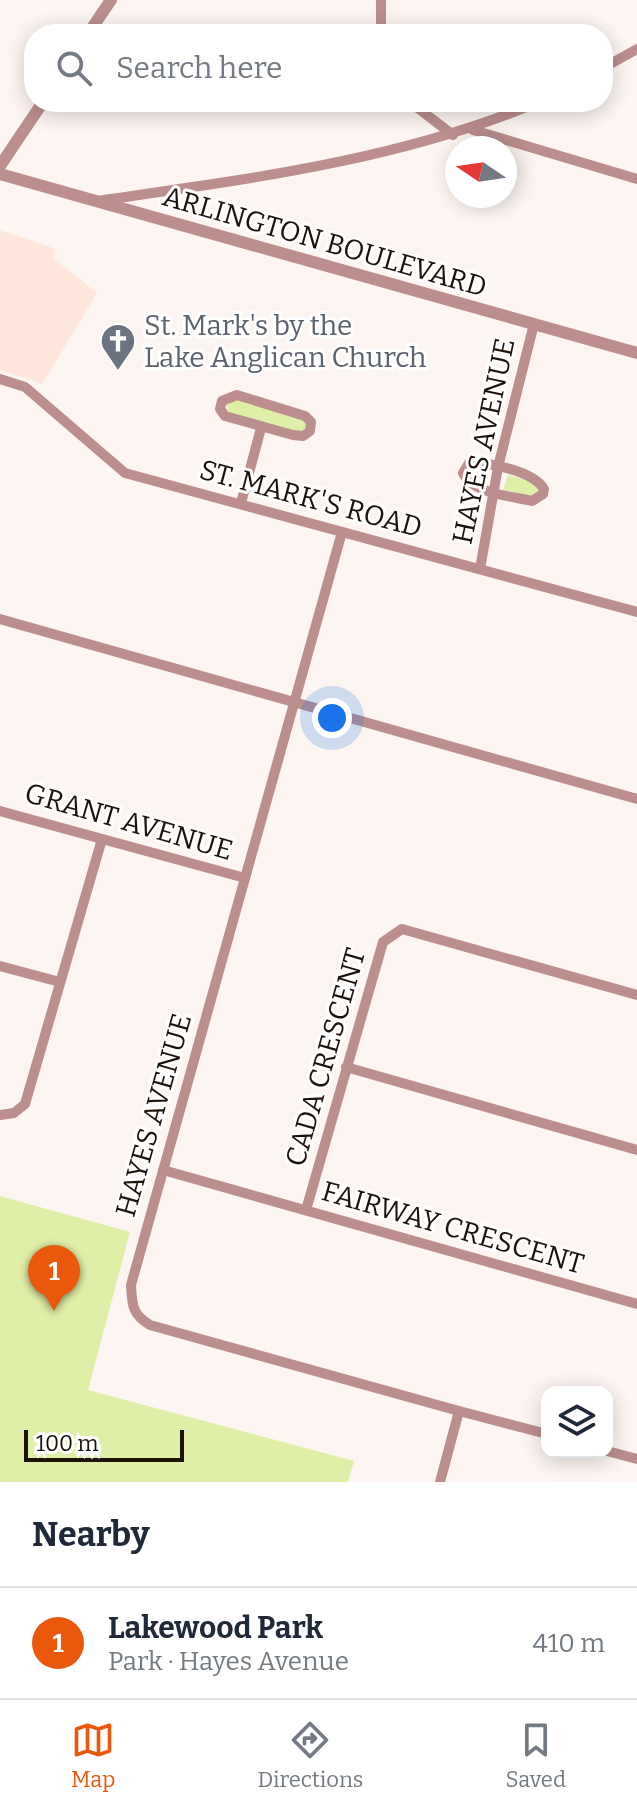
<!DOCTYPE html>
<html lang="en">
<head>
<meta charset="utf-8">
<style>
	:root { --surface:#fff; --page:#f6f6f7; --text:#1f2937; --muted:#747a83; --line:#e0e1e3; --accent:#ea580c }
	body { margin:0; font-family:Bitter,serif; background:var(--page); color:var(--text) }
	.controls { position:absolute; right:24px; bottom:24px; display:grid; overflow:hidden; border-radius:16px; box-shadow:0 4px 20px #0003 }
	.controls button { width:72px; height:72px; display:grid; place-items:center; padding:0; border:0; border-bottom:2px solid var(--line); background:var(--surface); color:var(--text); font:40px sans-serif }
	.compass { position:absolute; left:445px; top:136px; width:72px; height:72px; border-radius:50%; background:var(--surface); box-shadow:0 4px 20px #0003; rotate:283deg }
	.scale { position:absolute; left:24px; bottom:20px; width:160px; box-sizing:border-box; padding-left:8px; border:4px solid #1c120a; border-top:0; font-size:22px; line-height:28px; white-space:nowrap; color:#1c120a; -webkit-text-stroke:6px #fff; paint-order:stroke }
	.you { position:absolute; left:332px; top:718px; width:28px; height:28px; margin:-20px; border:6px solid #fff; border-radius:50%; background:#1a73e8; box-shadow:0 0 0 12px #1a73e833 }
	.badge { display:grid; place-items:center; width:52px; height:52px; border-radius:50%; background:var(--accent); color:#fff; font-size:26px; font-weight:700 }
	.pin { position:absolute; translate:-50% -66px; filter:drop-shadow(0 2px 4px #0008) }
	.pin::after { content:''; position:absolute; top:42px; width:28px; height:24px; background:inherit; clip-path:polygon(0 0,100% 0,50% 100%) }
	.list { margin:0; padding:0; list-style:none }
	h2 { display:flex; justify-content:space-between; align-items:center; height:104px; margin:0; padding:0 32px; font-size:34px }
	h2 small { font-size:26px; font-weight:400; color:var(--muted) }
	.list li { display:grid; grid-template-columns:52px 1fr auto; gap:24px; align-items:center; box-sizing:border-box; height:112px; padding:0 32px; border-top:2px solid var(--line) }
	.list b { display:block; font-size:30px; white-space:nowrap }
	.list p { margin:0; font-size:26px; white-space:nowrap; color:var(--muted) }
	.list em { font-size:26px; font-style:normal; color:var(--muted) }
	.icon { flex:none; width:44px; height:44px; fill:none; stroke:currentColor; stroke-width:2; stroke-linecap:round; stroke-linejoin:round }
	.map { position:relative; flex:none; width:637px; height:1482px; overflow:hidden }
	.search { position:absolute; background:var(--surface); box-shadow:0 4px 20px #0003; left:24px; right:24px; top:24px; height:88px; display:flex; align-items:center; gap:20px; box-sizing:border-box; padding:0 28px; border-radius:32px; color:var(--muted); font-size:30px }
	.sheet { height:216px; background:var(--surface) }
	nav { display:flex; justify-content:space-around; align-items:center; box-sizing:border-box; height:112px; border-top:2px solid var(--line); background:var(--surface); font-size:22px; color:var(--muted) }
	nav a { display:grid; justify-items:center; gap:4px }
	nav .on { color:var(--accent) }
	.map>svg:first-child { display:block }
	.education { fill:#ffe7dc }
	.green { fill:#e0efa8 }
	.lines { fill:none; stroke-linecap:round; stroke-linejoin:round }
	.minor { stroke:#bc8e8e; stroke-width:10 }
	.tertiary { stroke:#bc8e8e; stroke-width:12 }
	.labels { text-anchor:middle; stroke-width:6; stroke-linejoin:round; paint-order:stroke }
	.street-label { font-size:28px; fill:#1c120a; stroke:#fff }
	.worship-label { font-size:28px; fill:#5b616d; stroke:#fff; text-anchor:start }
</style>
</head>
<body>
<div class="map">
<svg width="637" height="1482" viewBox="0 0 637 1482">
	<rect width="100%" height="100%" fill="#fcf5f1"/>
	<polygon class="education" points="0,230 56,249 54,259 97,293 42,384 0,370"/>
	<g class="green">
		<polygon points="237,399 299,417 306,424 306,428 298,432 233,415 228,411 227,405"/>
		<polygon points="508,475 532,482 539,490 534,497 503,490"/>
		<polygon points="0,1196 130,1232 88,1390 354,1461 348,1482 0,1482"/>
	</g>
	<g class="lines">
		<g class="minor">
			<polyline points="381,34 381,0"/>
			<polyline points="603,68 637,49"/>
			<polyline points="410,102 453,135"/>
			<polyline points="473,130 637,179"/>
			<path d="M 97,201 C 248,179 397,161 539,102"/>
			<polyline points="0,379 25,387 125,473 637,612"/>
			<polygon points="237,395 305,416 311,422 310,431 303,436 293,435 225,416 220,409 222,401"/>
			<path d="M 469,463 C 489,462 533,471 544,489 L 543,494 L 532,501 C 512,496 473,494 463,473 Z"/>
			<polyline points="241,503 261,428"/>
			<path d="M 342,532 L 131,1285 C 132,1305 132,1314 150,1325 L 459,1411 L 440,1482"/>
			<polyline points="480,569 498,467 534,324"/>
			<polyline points="0,619 637,799"/>
			<polyline points="0,811 245,878"/>
			<polyline points="0,966 60,982"/>
			<polyline points="346,1067 637,1150"/>
			<polyline points="0,1115 14,1113 25,1104 102,839"/>
			<polyline points="163,1170 637,1304"/>
			<polyline points="306,1210 383,942 402,929 637,995"/>
			<polyline points="459,1411 547,1434"/>
			<polyline points="607,1451 637,1459"/>
		</g>
		<g class="tertiary">
			<polyline points="88,34 111,0"/>
			<polyline points="0,166 43,102"/>
			<polyline points="0,174 637,353"/>
		</g>
	</g>
	<defs>
		<symbol id="church-pin" viewBox="-11 -11 22 30"><path d="M0 17L-7.5 6A9.5 9.5 0 1 1 7.5 6Z" fill="#6b7280" stroke="#fff"/><path d="M-1.2-6h2.4v3.5h3.3v2.4h-3.3V6h-2.4V-.1h-3.3v-2.4h3.3Z" fill="#fff"/></symbol>
	</defs>
	<g fill-rule="evenodd">
		<use href="#church-pin" x="98" y="321" width="40" height="54"/>
	</g>
	<g class="labels">
		<g class="street-label">
			<text transform="translate(325 241) rotate(16)" y="10">ARLINGTON BOULEVARD</text>
			<text transform="translate(483 441) rotate(-78)" y="10">HAYES AVENUE</text>
			<text transform="translate(311 498) rotate(15)" y="10">ST. MARK'S ROAD</text>
			<text transform="translate(129 821) rotate(16)" y="10">GRANT AVENUE</text>
			<text transform="translate(325 1057) rotate(-74)" y="10">CADA CRESCENT</text>
			<text transform="translate(153 1115) rotate(-74)" y="10">HAYES AVENUE</text>
			<text transform="translate(453 1227) rotate(16)" y="10">FAIRWAY CRESCENT</text>
		</g>
		<g class="worship-label">
			<text x="144" y="335">St. Mark's by the<tspan x="144" dy="32">Lake Anglican Church</tspan></text>
		</g>
	</g>
</svg>
<div class="controls">
<button><svg class="icon" aria-label="layers" viewBox="0 0 24 24"><path d="M12 4l9 5-9 5-9-5zM3 14l9 5 9-5"/></svg></button>
</div>
<svg class="compass" viewBox="-18 -18 36 36"><path d="M0-13l5 13h-10z" fill="#e53935"/><path d="M0 13l5-13h-10z" fill="#747a83"/></svg>
<div class="scale">100 m</div>
<div class="you"></div>
<div class="pin badge" style="left:54px;top:1311px">1</div>
<div class="search"><svg class="icon" aria-label="search" viewBox="0 0 24 24"><circle cx="10" cy="10" r="6"/><path d="M15 15l6 6"/></svg>Search here</div>
</div>
<section class="sheet">
<h2>Nearby<small></small></h2>
<ul class="list">
<li><span class="badge">1</span><div><b>Lakewood Park</b><p>Park · Hayes Avenue</p></div><em>410 m</em></li>
</ul>
</section>
<nav>
<a class="on"><svg class="icon" aria-label="map" viewBox="0 0 24 24"><path d="M3 6l6-2 6 2 6-2v14l-6 2-6-2-6 2zM9 4v14M15 6v14"/></svg>Map</a>
<a><svg class="icon" aria-label="directions" viewBox="0 0 24 24"><path d="M12 3l9 9-9 9-9-9zM9 14v-3h6M13 9l2 2-2 2"/></svg>Directions</a>
<a><svg class="icon" aria-label="saved" viewBox="0 0 24 24"><path d="M7 4h10v16l-5-4-5 4z"/></svg>Saved</a>
</nav>
</body>
</html>
